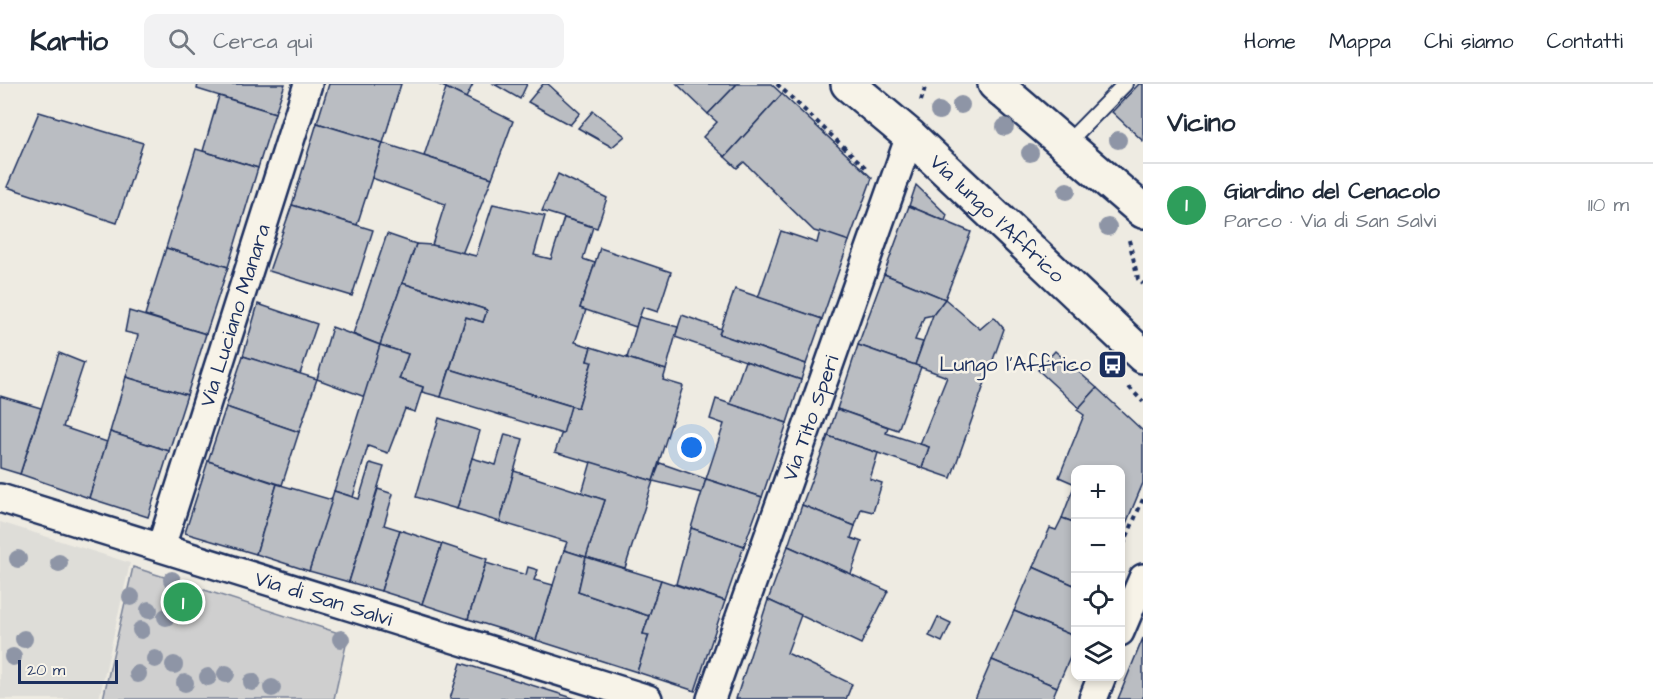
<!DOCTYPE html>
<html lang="it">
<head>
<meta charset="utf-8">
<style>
	:root { --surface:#fff; --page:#f2f2f3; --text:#1f2937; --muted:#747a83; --line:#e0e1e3; --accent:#7c3aed }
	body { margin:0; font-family:"Architects Daughter",sans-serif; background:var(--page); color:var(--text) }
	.controls { position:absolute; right:18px; bottom:18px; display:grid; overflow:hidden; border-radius:12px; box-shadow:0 3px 9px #0003 }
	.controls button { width:54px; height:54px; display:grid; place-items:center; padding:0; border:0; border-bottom:2px solid var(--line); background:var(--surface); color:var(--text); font:30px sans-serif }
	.scale { position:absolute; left:18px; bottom:15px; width:100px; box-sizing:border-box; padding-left:6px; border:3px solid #1b2f5e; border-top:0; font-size:16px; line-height:21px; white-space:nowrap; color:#1b2f5e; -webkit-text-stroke:4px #f7f3e8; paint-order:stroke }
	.you { position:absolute; left:692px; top:364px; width:21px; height:21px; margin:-15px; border:4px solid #fff; border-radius:50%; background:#1a73e8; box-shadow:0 0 0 9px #1a73e833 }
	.badge { display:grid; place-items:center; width:39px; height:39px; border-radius:50%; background:var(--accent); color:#fff; font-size:20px; font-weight:700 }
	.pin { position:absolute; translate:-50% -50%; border:3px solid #fff; box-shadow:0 2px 6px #0006 }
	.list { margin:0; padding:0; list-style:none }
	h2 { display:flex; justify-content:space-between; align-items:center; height:78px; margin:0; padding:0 24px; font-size:26px }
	h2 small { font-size:20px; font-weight:400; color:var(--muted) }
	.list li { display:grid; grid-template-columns:39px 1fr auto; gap:18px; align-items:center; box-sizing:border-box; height:84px; padding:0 24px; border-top:2px solid var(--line) }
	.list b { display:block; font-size:22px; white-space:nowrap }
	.list p { margin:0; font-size:20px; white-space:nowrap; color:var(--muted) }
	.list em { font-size:20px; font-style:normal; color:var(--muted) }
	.icon { flex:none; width:33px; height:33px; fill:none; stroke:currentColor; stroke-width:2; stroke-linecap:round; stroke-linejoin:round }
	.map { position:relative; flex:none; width:1143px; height:615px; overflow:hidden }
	header { display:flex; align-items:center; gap:36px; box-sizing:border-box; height:84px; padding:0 30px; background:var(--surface); border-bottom:2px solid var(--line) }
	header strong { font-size:28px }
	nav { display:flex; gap:33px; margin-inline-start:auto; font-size:21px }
	.search { width:420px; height:54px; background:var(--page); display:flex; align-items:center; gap:15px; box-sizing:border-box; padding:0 21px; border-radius:12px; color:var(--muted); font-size:22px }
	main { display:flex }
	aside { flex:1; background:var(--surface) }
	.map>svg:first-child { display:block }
	.built { fill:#deddd8 }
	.green { fill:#cfcfcf; stroke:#757f96; stroke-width:1.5 }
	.building { fill:#babdc2; stroke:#1b2f5e; stroke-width:1.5 }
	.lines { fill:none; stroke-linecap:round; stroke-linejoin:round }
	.lane-casing { stroke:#1b2f5e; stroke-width:18 }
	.street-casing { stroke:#1b2f5e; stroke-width:32 }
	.secondary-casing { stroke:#1b2f5e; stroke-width:38 }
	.path { stroke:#1b2f5e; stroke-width:4; stroke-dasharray:4.5 4.5; stroke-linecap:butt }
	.lane { stroke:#f7f3e8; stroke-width:14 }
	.street { stroke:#f7f3e8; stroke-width:27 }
	.secondary { stroke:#f7f3e8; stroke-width:33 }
	.tree { fill:#8e95a6 }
	.labels { text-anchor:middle; stroke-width:5; stroke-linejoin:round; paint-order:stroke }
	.street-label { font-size:21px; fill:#1b2f5e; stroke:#f7f3e8 }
	.poi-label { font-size:21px; fill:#1b2f5e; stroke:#f7f3e8; text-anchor:end }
</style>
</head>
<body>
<header>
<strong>Kartio</strong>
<div class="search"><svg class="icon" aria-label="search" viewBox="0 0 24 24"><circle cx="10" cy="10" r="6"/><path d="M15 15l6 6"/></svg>Cerca qui</div>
<nav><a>Home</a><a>Mappa</a><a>Chi siamo</a><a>Contatti</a></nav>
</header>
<main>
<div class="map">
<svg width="1143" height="615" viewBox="0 0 1143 615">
	<rect width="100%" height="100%" fill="#eeebe2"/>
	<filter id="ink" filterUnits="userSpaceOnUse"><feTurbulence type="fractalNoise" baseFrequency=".0167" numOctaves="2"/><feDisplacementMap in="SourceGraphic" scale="12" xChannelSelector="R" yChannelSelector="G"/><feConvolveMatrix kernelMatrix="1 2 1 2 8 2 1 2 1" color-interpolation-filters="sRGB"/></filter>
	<g filter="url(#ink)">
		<polygon class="built" points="0,438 130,479 99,615 0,615"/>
		<polygon class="green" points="133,483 348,552 334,615 103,615"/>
		<g class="building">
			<polygon points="198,0 285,0 275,29 197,5"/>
			<polygon points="329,0 401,0 383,59 317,39"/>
			<polygon points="438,0 473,0 466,14"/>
			<polygon points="494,0 527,0 520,15"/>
			<polygon points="543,0 548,0 580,29 570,41 528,18"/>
			<polygon points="677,0 737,0 708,30"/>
			<polygon points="737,0 771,0 782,10 725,73 703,53 717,38 708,30"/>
			<polygon points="1139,0 1143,0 1143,57 1112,28"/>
			<polygon points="446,4 513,37 492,94 424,72"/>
			<polygon points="782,10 872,94 849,157 814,147 744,78 737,84 725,73"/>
			<polygon points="219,12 275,29 258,84 203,67"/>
			<polygon points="593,27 625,52 612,63 578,44"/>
			<polygon points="39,28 143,59 117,139 7,103"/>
			<polygon points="317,39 383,59 357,141 292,121"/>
			<polygon points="383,59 492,94 462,170 432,161 445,120 372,94"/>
			<polygon points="196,65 258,84 228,183 166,164"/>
			<polygon points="558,90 607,114 597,144 542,127"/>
			<polygon points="916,101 947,131 945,137 909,122"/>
			<polygon points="493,120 545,132 534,171 551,175 564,134 593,143 583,175 595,179 580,224 586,226 575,258 591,263 587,277 592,278 578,324 450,285 466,233 483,238 487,226 402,199 416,160 432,161 476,172"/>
			<polygon points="292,121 373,146 352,212 269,187"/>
			<polygon points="909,122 971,148 945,215 884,190"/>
			<polygon points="781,147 817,159 820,147 849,157 822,235 758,214"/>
			<polygon points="387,150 416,160 380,261 353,250"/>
			<polygon points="166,164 228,183 206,250 145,231"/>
			<polygon points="600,164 671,188 658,228 643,223 636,243 580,224"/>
			<polygon points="884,190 945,215 933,231 924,233 915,256 923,258 915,281 858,261"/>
			<polygon points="402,199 487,226 483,238 466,233 441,313 422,308 423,303 399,295 408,270 380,261"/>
			<polygon points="735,205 822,235 806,280 719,250"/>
			<polygon points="945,215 980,245 994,233 1004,245 951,394 922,384 929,363 920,360 947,293 915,281 933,231"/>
			<polygon points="258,220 317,240 300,290 243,272"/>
			<polygon points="129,227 206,250 187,311 126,293 138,251 125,248"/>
			<polygon points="682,231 721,245 719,250 806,280 801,296 675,253"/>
			<polygon points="639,233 678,243 666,286 627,274"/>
			<polygon points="332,243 380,261 365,313 317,295"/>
			<polygon points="380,261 408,270 399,295 423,303 415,328 405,325 388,369 368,362 353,413 334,407"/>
			<polygon points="858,261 921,283 898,346 837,325"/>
			<polygon points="591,263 666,286 663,296 683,302 653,397 555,368 571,322 578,324 592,278 587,277"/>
			<polygon points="1055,267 1097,304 1079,324 1038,286"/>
			<polygon points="59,269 84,279 63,343 107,358 89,414 20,390"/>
			<polygon points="243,272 317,295 299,348 226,323"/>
			<polygon points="745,277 801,296 787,339 730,320"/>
			<polygon points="450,285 571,322 563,350 441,313"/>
			<polygon points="126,293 187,311 169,367 110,348"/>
			<polygon points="1097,304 1143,347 1143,399 1120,454 1120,386 1076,386 1076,439 1062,434 1075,400 1059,393 1084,331 1077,326"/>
			<polygon points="0,312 41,324 20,390 0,384"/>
			<polygon points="716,315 787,339 762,413 706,395 724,340 710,335"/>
			<polygon points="226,323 299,348 282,401 208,377"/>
			<polygon points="837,325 888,343 886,349 929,363 922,384 828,352"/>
			<polygon points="439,334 480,347 457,425 416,413"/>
			<polygon points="110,348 169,367 148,433 89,414"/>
			<polygon points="505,350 523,355 500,438 457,425 472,374 496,381"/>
			<polygon points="828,352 878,369 870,395 882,399 873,428 861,425 855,442 802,421"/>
			<polygon points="208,377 277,400 256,470 185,449"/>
			<polygon points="591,378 653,397 625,484 586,473 605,416 582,409"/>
			<polygon points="370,379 384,383 349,498 309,487 334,407 359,415"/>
			<polygon points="660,379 706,395 702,409 653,397"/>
			<polygon points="514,387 605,416 586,473 564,466 567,458 500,438"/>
			<polygon points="706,395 762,413 744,462 691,444"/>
			<polygon points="277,400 332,416 309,487 256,470"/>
			<polygon points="378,405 393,410 384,441 400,446 381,507 349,498"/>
			<polygon points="802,421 855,442 851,454 862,458 851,490 788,462"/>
			<polygon points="1062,434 1076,439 1076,502 1033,483 1050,444 1056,446"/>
			<polygon points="691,444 744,462 725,517 676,500"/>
			<polygon points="400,446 442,460 422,520 381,507"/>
			<polygon points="442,460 487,475 468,535 422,520"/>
			<polygon points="788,462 888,507 861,560 768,516"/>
			<polygon points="564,466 586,473 578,508 649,532 643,550 649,551 637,588 536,556"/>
			<polygon points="586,473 661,496 649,532 578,508"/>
			<polygon points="486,479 526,491 528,483 538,486 534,496 553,501 536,556 468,535"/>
			<polygon points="1033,483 1076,502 1076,553 1014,527"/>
			<polygon points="661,496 725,517 695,607 637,588 649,551 643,550"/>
			<polygon points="768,516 801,531 787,569 852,600 846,615 736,615"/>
			<polygon points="1014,527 1076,553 1076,560 1057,603 992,576"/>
			<polygon points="938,533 951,539 942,558 929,552"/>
			<polygon points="1143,554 1143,615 1118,615"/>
			<polygon points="992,576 1057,603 1052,615 975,615"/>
			<polygon points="461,579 576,615 450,615"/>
		</g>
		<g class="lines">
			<defs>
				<polyline id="lane" points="1066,60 1125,0"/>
				<g id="street">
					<path id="s1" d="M 0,414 L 648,615"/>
					<path id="s2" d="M 161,463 L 308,0"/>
					<polyline points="1120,548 1143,494"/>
					<path id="s3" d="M 711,615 L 910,52"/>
					<polyline points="1093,615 1102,592"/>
				</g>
				<g id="secondary">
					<path id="s4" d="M 848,0 L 910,52 L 1143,272"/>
					<polyline points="995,0 1143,127"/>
				</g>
			</defs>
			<use href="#lane" class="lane-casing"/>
			<use href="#street" class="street-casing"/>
			<use href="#secondary" class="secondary-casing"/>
			<g class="path">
				<polyline points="777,0 866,84"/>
				<polyline points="921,17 926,0"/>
				<polyline points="1129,156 1138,195 1143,200"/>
				<polyline points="1129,303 1143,318"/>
				<polyline points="1120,469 1143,415"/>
			</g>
			<use href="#lane" class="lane"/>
			<use href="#street" class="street"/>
			<use href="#secondary" class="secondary"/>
		</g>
		<g class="tree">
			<circle cx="961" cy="21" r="9"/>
			<circle cx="939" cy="27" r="9"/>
			<circle cx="1005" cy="43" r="9"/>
			<circle cx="1118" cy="56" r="9"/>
			<circle cx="1030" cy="69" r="9"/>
			<circle cx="1067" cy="107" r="9"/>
			<circle cx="1108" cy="143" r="9"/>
			<circle cx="18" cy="475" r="9"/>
			<circle cx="59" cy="479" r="9"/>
			<circle cx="172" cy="496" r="9"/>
			<circle cx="131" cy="513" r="9"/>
			<circle cx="149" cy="526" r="9"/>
			<circle cx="166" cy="533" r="9"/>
			<circle cx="141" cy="546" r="9"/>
			<circle cx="24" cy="555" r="9"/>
			<circle cx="341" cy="555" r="9"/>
			<circle cx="13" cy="573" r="9"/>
			<circle cx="155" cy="575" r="9"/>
			<circle cx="174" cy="581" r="9"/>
			<circle cx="138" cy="590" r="9"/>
			<circle cx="226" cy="590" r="9"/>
			<circle cx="208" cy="593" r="9"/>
			<circle cx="252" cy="598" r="9"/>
			<circle cx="185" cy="599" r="9"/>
			<circle cx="272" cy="604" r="9"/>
		</g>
	</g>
	<defs>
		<symbol id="bus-square" viewBox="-11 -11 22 22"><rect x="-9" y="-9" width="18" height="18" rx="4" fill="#1b2f5e" stroke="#f7f3e8"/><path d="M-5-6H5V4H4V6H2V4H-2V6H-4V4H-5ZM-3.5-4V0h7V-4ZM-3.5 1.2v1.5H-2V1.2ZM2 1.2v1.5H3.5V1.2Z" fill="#fff"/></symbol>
	</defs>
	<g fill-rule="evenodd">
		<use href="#bus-square" x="1096" y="264" width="33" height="33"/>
	</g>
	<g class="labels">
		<g class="street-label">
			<text dy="7" stroke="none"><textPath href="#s4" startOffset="201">Via lungo l'Affrico</textPath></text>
			<text dy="7" stroke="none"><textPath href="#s2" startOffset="243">Via Luciano Manara</textPath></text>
			<text dy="7" stroke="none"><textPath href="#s3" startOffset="298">Via Tito Speri</textPath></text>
			<text dy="7" stroke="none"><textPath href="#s1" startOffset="339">Via di San Salvi</textPath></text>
		</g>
		<g class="poi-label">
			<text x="1091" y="287">Lungo l'Affrico</text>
		</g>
	</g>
</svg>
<div class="controls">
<button>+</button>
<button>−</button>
<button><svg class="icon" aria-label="locate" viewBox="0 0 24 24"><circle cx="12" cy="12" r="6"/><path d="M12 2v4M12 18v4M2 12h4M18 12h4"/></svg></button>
<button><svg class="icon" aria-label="layers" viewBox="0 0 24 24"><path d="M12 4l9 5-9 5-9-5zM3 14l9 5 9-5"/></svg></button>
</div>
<div class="scale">20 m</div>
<div class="you"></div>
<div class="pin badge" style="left:183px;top:518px;background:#2e9e5b">1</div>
</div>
<aside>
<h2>Vicino<small></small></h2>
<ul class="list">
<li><span class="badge" style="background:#2e9e5b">1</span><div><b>Giardino del Cenacolo</b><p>Parco · Via di San Salvi</p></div><em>110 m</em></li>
</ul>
</aside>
</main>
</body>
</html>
